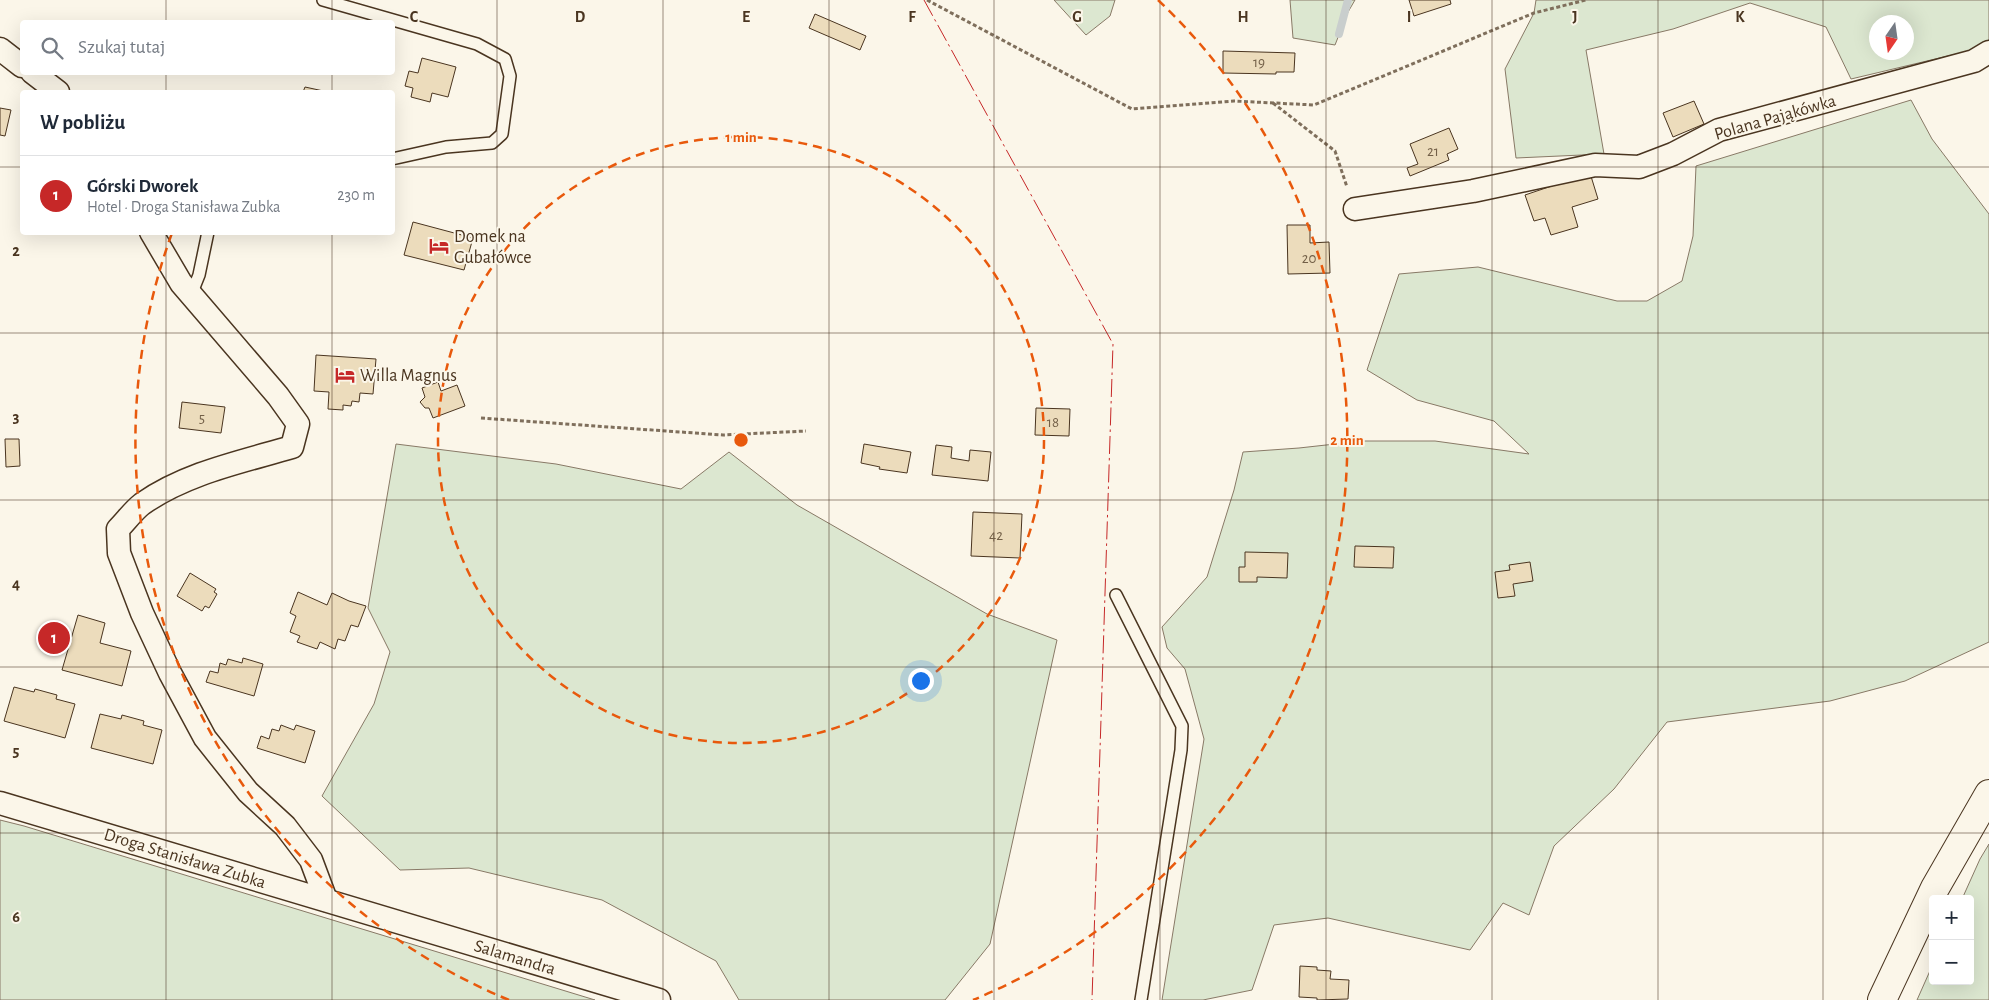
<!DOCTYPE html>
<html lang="pl">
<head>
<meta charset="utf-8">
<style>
	:root { --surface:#fff; --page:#f2f2f3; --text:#1f2937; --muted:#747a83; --line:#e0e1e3; --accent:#c62828 }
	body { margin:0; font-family:"Alegreya Sans",sans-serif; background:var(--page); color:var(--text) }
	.controls { position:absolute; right:15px; bottom:15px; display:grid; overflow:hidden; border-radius:5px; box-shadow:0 5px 20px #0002 }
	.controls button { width:45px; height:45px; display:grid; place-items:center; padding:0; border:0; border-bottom:1px solid var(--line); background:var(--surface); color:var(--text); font:25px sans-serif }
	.compass { position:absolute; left:1869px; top:15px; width:45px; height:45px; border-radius:50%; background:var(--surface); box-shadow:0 5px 20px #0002; rotate:193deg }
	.you { position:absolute; left:920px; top:680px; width:18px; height:18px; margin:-12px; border:4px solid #fff; border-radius:50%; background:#1a73e8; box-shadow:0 0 0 8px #1a73e833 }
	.badge { display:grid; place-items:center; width:32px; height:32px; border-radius:50%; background:var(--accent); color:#fff; font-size:16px; font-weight:700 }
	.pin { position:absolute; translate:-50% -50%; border:2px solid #fff; box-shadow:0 1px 5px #0006 }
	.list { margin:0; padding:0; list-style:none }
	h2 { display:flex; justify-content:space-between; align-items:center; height:65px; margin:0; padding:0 20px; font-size:21px }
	h2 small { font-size:16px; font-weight:400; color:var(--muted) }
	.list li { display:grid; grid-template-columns:32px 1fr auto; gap:15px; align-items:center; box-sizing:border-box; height:80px; padding:0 20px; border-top:1px solid var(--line) }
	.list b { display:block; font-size:19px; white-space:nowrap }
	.list p { margin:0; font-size:16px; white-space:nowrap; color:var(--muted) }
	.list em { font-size:16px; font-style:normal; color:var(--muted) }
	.icon { flex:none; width:28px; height:28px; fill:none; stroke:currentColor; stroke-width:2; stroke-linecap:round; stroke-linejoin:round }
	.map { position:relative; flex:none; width:1989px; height:1000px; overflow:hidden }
	.search { position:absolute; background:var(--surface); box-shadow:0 5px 20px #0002; left:20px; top:20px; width:375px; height:55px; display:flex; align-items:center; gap:12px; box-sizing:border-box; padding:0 18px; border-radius:5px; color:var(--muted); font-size:19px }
	.panel { position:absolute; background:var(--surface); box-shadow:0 5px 20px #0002; left:20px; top:90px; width:375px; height:145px; border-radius:5px }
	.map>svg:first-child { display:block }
	.green { fill:#dce7d0; stroke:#887966; fill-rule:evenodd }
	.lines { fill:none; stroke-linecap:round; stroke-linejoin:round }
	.stream { stroke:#c9cecd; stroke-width:8 }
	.building { fill:#ecdcbc; stroke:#4a3520 }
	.service-casing { stroke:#4a3520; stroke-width:14 }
	.minor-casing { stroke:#4a3520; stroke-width:25 }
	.tertiary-casing { stroke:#4a3520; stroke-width:30 }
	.path { stroke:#7f6f5c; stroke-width:3; stroke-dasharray:4 2.5; stroke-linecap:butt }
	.service { stroke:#fbf6e9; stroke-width:11 }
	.minor { stroke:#fbf6e9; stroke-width:22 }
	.tertiary { stroke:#fbf6e9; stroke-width:28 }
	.power { stroke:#c62828; stroke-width:1; stroke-dasharray:18 4 2.5 4; stroke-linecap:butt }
	.grid { fill:none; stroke:#4a3520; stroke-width:1; stroke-opacity:0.55 }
	.ring { fill:none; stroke:#e8590c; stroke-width:2.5; stroke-dasharray:9 6 }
	.labels { text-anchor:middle; stroke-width:4; stroke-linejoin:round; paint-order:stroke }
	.number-label { font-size:15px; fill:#725f47 }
	.street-label { font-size:18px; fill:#4a3520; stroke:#fbf6e9 }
	.poi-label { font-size:18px; fill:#4a3520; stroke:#fbf6e9; text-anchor:start }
	.grid-label { font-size:16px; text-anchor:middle; font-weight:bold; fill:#4a3520; stroke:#fbf6e9; stroke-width:4; stroke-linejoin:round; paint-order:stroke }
	.centre { fill:#e8590c; stroke:#fbf6e9; stroke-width:2.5 }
	.ring-label { font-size:15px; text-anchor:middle; font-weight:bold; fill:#e8590c; stroke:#fbf6e9; stroke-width:4; stroke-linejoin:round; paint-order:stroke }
</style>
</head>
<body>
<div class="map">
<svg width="1989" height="1000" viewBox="0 0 1989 1000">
	<rect width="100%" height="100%" fill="#fbf6e9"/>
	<g class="green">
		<polygon points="1054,0 1115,0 1110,16 1086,35"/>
		<polygon points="1290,0 1355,0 1348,12 1335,45 1293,38"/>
		<path d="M 1536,0 L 1989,0 L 1989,40 L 1969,51 L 1851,79 L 1826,27 L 1750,3 L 1673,29 L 1586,50 L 1604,154 L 1516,158 L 1505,69 L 1534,13 ZM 1876,22 L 1906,22 L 1906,52 L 1876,52 Z"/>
		<polygon points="1911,100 1932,139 1989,214 1989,642 1905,681 1830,701 1667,722 1614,789 1554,846 1529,915 1503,903 1470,950 1328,918 1274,925 1252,990 1203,1000 1162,1000 1204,739 1185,669 1167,648 1162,627 1207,577 1234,490 1243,452 1299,448 1362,441 1435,441 1529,454 1494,421 1417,400 1367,370 1399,274 1478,267 1617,301 1647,301 1682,281 1693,236 1696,166"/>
		<polygon points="396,444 556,464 681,489 729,452 797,505 987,614 1057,640 990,944 945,1000 739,1000 716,961 602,900 469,868 400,870 322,796 374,704 390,652 368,608"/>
		<polygon points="0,820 24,826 595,1000 0,1000"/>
		<polygon points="1989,844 1989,1000 1917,1000 1933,964 1933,981 1970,981 1970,899 1962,899 1980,859"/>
	</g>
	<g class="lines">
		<polyline class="stream" points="1339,34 1348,0"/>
	</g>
	<g class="building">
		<polygon points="1409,0 1450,0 1451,4 1414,16"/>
		<polygon points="815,14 866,36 860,50 809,28"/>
		<polygon points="1223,51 1295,53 1294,72 1276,72 1276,74 1223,73"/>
		<polygon points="422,58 456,67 448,97 432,93 430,102 411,97 413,88 405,86 409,71 418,73"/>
		<polygon points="305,87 328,92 303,92"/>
		<polygon points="1694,101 1704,124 1673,137 1663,113"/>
		<polygon points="0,108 11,110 5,136 0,135"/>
		<polygon points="1449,128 1458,149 1447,154 1449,160 1410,176 1407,168 1418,164 1410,144"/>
		<polygon points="1590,173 1598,199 1572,207 1578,227 1551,235 1545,218 1534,221 1525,195"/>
		<polygon points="413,222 473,238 464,270 404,255"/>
		<polygon points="1287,225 1310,225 1310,243 1329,242 1330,273 1288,274"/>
		<polygon points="316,355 376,359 373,394 360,393 359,402 352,401 351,406 343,405 343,410 328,409 329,392 314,391"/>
		<polygon points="438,382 441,391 457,385 465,406 433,418 429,408 425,408 420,402 425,397 422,388"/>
		<polygon points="182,402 225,407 221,433 179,428"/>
		<polygon points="1036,408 1070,409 1069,436 1035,435"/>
		<polygon points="5,439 19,439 20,466 6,467"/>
		<polygon points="864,444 911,452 907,473 879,469 880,467 861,463"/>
		<polygon points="936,445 952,447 951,458 969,461 970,450 991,452 988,481 932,475"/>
		<polygon points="973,512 1022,514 1020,558 971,556"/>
		<polygon points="1355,546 1394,547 1393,568 1354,567"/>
		<polygon points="1245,552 1288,553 1287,578 1257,577 1257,582 1239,582 1239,567 1245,567"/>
		<polygon points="1530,562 1533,581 1513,584 1515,596 1498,598 1495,572 1510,570 1509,565"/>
		<polygon points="190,573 216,589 214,592 217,594 209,608 205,606 202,611 177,596"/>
		<polygon points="298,592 327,605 332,593 349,601 366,606 358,627 351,625 345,641 338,639 335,649 320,642 317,649 297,642 300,636 290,632 296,616 290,613"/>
		<polygon points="78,615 105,623 100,643 131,651 122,686 62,670"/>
		<polygon points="243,658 263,664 254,696 206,682 210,671 218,673 220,663 226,665 228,659 242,663"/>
		<polygon points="14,687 34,692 35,689 57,695 56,699 75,704 65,738 4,721"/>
		<polygon points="100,714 121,719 122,715 144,721 143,725 162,730 153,764 91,748"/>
		<polygon points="281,725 294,730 296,725 315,731 305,763 257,748 261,736 269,739 272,729 279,731"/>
		<polygon points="1300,966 1317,967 1317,970 1331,971 1330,979 1349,980 1348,999 1317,1000 1317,998 1299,997"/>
	</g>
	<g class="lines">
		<defs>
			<g id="service">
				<polyline points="323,0 477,44 505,59 510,76 502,134 492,143 446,147 392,159"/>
				<polyline points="191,295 199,275 208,232"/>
				<polyline points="1116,595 1182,726 1181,750 1141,1000"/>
			</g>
			<g id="minor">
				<polyline points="0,49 22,66"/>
				<polyline points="32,72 58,92"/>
				<polyline points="1355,209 1473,191 1595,165 1639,167 1673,154 1719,130 1974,61 1989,52"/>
				<path d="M 151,232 L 181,283 L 278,396 L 298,424 L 292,447 C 241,462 186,473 142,504 C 133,511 126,521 118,529 L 119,553 L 142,613 L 170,673 L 205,738 L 248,792 L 285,826 L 311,860 L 326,900"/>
				<polyline points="0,803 659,1000"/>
			</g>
			<polyline id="tertiary" points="1882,1000 1935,888 1989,794"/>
		</defs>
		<use href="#service" class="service-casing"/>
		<use href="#minor" class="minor-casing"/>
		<use href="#tertiary" class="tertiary-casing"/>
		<g class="path">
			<polyline points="927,0 1132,109 1234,101 1314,105 1534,13 1586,0"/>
			<polyline points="1273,103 1335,151 1347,187"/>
			<polyline points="481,418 723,435 806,431"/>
		</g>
		<use href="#service" class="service"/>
		<use href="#minor" class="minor"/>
		<use href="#tertiary" class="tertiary"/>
		<polyline class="power" points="924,0 1113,344 1092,1000"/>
	</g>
	<path class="grid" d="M 166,0 L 166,22M 332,0 L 332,22M 497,0 L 497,1000M 663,0 L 663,1000M 829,0 L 829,1000M 994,0 L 994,1000M 1160,0 L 1160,1000M 1326,0 L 1326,1000M 1492,0 L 1492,1000M 1658,0 L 1658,1000M 1823,0 L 1823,1000M 166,72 L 166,92M 332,72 L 332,92M 0,167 L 22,167M 392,167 L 1989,167M 166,232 L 166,1000M 332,232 L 332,1000M 0,333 L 1989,333M 0,500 L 1989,500M 0,667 L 1989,667M 0,833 L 1989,833"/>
	<g class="ring">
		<circle cx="741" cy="440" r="303"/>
		<path d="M509 1000A606 606 0 0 1 172 233M1158 0A606 606 0 0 1 973 1000"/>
	</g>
	<defs>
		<symbol id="hotel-bare" viewBox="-9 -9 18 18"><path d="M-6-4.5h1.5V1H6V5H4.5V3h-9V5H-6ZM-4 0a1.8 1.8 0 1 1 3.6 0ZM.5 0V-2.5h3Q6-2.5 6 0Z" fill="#c62828" stroke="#fbf6e9" stroke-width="2.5" paint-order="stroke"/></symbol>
	</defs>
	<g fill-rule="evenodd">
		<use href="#hotel-bare" x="425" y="232" width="28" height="28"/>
		<use href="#hotel-bare" x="331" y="361" width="28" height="28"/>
	</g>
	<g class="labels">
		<g class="number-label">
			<text x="1259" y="67">19</text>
			<text x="1433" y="156">21</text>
			<text x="1309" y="263">20</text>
			<text x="202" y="423">5</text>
			<text x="1053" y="427">18</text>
			<text x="996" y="540">42</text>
		</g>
		<g class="street-label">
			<text transform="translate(1775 117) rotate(-16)" y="6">Polana Pająkówka</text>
			<text transform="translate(185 858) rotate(17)" y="6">Droga Stanisława Zubka</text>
			<text transform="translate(515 957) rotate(17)" y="6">Salamandra</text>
		</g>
		<g class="poi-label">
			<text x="454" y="242">Domek na<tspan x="454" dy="21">Gubałówce</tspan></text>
			<text x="360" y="381">Willa Magnus</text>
		</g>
	</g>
	<g class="grid-label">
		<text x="414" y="22">C</text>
		<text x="580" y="22">D</text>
		<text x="746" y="22">E</text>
		<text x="912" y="22">F</text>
		<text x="1077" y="22">G</text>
		<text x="1243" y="22">H</text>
		<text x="1409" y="22">I</text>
		<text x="1575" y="22">J</text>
		<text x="1740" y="22">K</text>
		<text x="16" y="256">2</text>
		<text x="16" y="422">3</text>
		<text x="16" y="589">4</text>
		<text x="16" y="756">5</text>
		<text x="16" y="922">6</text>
	</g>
	<circle cx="741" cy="440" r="8" class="centre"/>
	<g class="ring-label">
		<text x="741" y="142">1 min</text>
		<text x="1347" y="445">2 min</text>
	</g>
</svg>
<div class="controls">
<button>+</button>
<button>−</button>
</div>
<svg class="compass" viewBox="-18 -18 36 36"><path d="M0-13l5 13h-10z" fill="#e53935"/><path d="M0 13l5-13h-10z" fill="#747a83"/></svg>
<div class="you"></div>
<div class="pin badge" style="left:54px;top:638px">1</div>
<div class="search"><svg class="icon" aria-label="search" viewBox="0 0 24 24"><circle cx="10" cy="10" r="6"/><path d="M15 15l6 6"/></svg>Szukaj tutaj</div>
<section class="panel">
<h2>W pobliżu<small></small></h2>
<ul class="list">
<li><span class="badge">1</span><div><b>Górski Dworek</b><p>Hotel · Droga Stanisława Zubka</p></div><em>230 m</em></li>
</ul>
</section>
</div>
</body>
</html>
